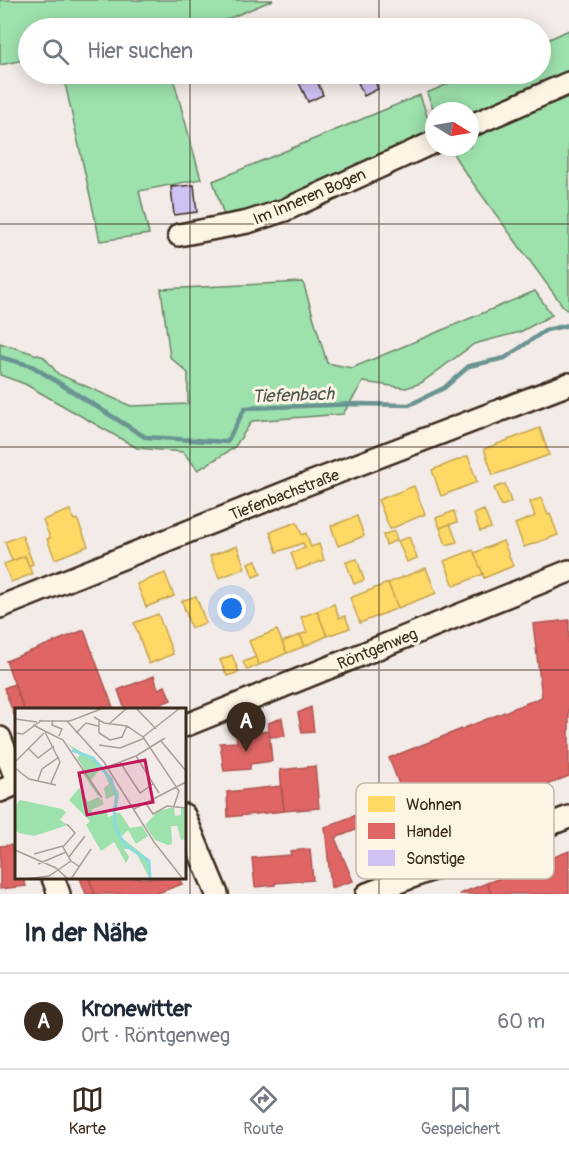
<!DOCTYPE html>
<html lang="de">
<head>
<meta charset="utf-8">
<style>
	:root { --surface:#fff; --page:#f2f2f3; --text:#1f2937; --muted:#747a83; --line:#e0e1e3; --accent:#3b2a1e }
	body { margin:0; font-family:Pangolin,sans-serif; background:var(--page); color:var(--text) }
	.compass { position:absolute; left:425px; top:102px; width:54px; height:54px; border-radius:50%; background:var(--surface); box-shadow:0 3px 15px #0003; rotate:101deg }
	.you { position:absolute; left:232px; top:609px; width:21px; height:21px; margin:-15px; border:4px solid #fff; border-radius:50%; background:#1a73e8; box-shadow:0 0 0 9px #1a73e833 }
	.badge { display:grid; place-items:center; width:39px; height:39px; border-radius:50%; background:var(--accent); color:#fff; font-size:20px; font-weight:700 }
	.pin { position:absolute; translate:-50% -50px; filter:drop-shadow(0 2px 3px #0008) }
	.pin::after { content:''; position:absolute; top:32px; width:21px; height:18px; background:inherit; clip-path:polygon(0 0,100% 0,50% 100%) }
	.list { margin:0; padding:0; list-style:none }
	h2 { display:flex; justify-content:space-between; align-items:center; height:78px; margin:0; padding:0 24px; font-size:26px }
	h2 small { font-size:20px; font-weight:400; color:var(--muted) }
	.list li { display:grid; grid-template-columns:39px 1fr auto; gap:18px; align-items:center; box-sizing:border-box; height:96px; padding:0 24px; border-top:2px solid var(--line) }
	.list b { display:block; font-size:22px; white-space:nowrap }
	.list p { margin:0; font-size:20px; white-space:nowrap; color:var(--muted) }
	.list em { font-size:20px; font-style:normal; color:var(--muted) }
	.icon { flex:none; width:33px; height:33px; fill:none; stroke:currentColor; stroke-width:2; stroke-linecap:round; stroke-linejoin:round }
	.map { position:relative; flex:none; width:569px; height:894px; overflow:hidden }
	.search { position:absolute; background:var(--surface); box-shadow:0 3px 15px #0003; left:18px; right:18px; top:18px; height:66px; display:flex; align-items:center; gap:15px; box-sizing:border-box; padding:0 21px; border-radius:33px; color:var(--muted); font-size:22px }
	.sheet { height:174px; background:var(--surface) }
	nav { display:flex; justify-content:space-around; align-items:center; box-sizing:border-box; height:84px; border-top:2px solid var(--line); background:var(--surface); font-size:16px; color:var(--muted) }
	nav a { display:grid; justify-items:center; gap:3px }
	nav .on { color:var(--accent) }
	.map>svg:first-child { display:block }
	.green { fill:#9de1ad; stroke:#6c8666; stroke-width:1.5 }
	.homes { fill:#ffd966; stroke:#c4a450; stroke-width:1.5 }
	.shops { fill:#e06666; stroke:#ae5450; stroke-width:1.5 }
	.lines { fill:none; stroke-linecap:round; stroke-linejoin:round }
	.stream { stroke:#6a9492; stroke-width:4.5 }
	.building { fill:#cfc1f3; stroke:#3b2a1e; stroke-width:1.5 }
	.minor-casing { stroke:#3b2a1e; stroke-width:26 }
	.minor { stroke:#fcf5e5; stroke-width:21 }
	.grid { fill:none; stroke:#3b2a1e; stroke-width:1.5; stroke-opacity:0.55 }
	.labels { text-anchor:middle; stroke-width:6; stroke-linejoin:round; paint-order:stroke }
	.street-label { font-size:16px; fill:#3b2a1e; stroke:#fcf5e5 }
	.water-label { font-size:18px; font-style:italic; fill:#4f564e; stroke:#fcf5e5 }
	.inset-river { fill:none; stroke:#8adbe0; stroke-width:3 }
	.inset-road { fill:none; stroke:#a99e97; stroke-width:1.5 }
	.view { fill:#c2185b; fill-opacity:0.15; stroke:#c2185b; stroke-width:3 }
	.inset-edge { fill:none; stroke:#3b2a1e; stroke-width:3 }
	.key { fill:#fcf5e5; stroke:#c2b8a9; stroke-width:1.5 }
	.key-label { font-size:16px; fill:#3b2a1e }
</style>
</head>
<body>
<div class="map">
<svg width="569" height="894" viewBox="0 0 569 894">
	<rect width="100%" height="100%" fill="#f3ebe8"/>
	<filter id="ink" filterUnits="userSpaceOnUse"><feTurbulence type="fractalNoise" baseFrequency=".0167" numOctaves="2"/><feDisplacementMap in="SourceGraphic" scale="12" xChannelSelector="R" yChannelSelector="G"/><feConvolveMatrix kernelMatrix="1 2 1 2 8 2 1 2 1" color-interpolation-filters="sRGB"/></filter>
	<g filter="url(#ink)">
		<g class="green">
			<polygon points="0,0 273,0 206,28 28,28 28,59 0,65"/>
			<polygon points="569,30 569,79 470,122 470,111 434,111 427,93 471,74 540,74 541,43"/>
			<polygon points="63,74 172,74 201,179 139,191 149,234 100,241"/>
			<polygon points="569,91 569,311 565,309 462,168 449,147 470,147 470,132"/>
			<polygon points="420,95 431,128 429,136 267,212 226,222 213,181"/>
			<polygon points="303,282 327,363 352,368 535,291 552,315 520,332 474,344 421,383 406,388 363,382 343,414 252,421 234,448 198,470 183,452 137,448 25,384 0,375 0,343 44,357 58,374 131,406 188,404 188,373 170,357 161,289"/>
		</g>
		<g class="homes">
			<polygon points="540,428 549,455 493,475 484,449"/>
			<polygon points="468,456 477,482 441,496 432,470"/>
			<polygon points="505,484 511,502 501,506 494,488"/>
			<polygon points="414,486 425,514 390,529 378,500"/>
			<polygon points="541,498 548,515 550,514 558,535 524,547 515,524 535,516 530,502"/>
			<polygon points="70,510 74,520 77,519 88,546 55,559 47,539 50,538 43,520"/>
			<polygon points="484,510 491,528 480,531 474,514"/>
			<polygon points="454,511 457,522 440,528 436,518"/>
			<polygon points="357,516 364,536 338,546 331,526"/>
			<polygon points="297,522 302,535 306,533 311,547 319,544 324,560 297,570 291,553 305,548 303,543 277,552 270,532"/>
			<polygon points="450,524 457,542 446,545 440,528"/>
			<polygon points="394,531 397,540 386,545 383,535"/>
			<polygon points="22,535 33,564 29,566 25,556 12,561 5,542"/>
			<polygon points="409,537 417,558 407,562 398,541"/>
			<polygon points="503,541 513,566 484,578 474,553"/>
			<polygon points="237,546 245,568 219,578 210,556"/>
			<polygon points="473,550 483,574 454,586 444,561"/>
			<polygon points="25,556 32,574 11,582 4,564"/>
			<polygon points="357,559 364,580 354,584 346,562"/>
			<polygon points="256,560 261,574 253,577 248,563"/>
			<polygon points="426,568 436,593 398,608 388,583"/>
			<polygon points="165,573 174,596 146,607 137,584"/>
			<polygon points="388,583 398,608 360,623 350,598"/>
			<polygon points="196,596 206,623 191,628 182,601"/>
			<polygon points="334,604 339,618 345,616 350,628 327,636 317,611"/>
			<polygon points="317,611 327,636 305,646 300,635 307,632 301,617"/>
			<polygon points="158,614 173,654 149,664 134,623"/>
			<polygon points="277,630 287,653 259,665 249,641"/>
			<polygon points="300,635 305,646 287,653 282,642"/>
			<polygon points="232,655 239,672 227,676 220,660"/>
			<polygon points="256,657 259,665 247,670 243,662"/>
		</g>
		<g class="shops">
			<polygon points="569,620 569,776 484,810 475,787 410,813 389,758 542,697 533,624"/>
			<polygon points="84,630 114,710 24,710 6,661"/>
			<polygon points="154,676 158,689 165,686 171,700 146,710 133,710 133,708 125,710 118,690"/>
			<polygon points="14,684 24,710 16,710 16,720 4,688"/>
			<polygon points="311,707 314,732 302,733 298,713"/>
			<polygon points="282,718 285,736 270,737 268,723"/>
			<polygon points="269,731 272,761 250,764 250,769 224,771 220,743 237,742 236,734"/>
			<polygon points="315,766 319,808 284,811 280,770"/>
			<polygon points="281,786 284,811 228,817 227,792"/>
			<polygon points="361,813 366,826 335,838 353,881 331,888 325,827"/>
			<polygon points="11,845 16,860 16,878 23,878 26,886 0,889 0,846"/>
			<polygon points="310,849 313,880 275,883 275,885 255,887 252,858 291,855 290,851"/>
			<polygon points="569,851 569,894 491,894 487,883"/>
			<polygon points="80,878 89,878 95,894 86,894"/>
			<polygon points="89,878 179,878 182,884 155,894 95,894"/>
			<polygon points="487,883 491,894 459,894"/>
		</g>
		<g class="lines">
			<polyline class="stream" points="0,357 32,366 145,437 227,442 245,408 359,404 409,405 444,388 469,366 505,358 546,330 569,325"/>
		</g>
		<g class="building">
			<polygon points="295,74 314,74 323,95 308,102"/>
			<polygon points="370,74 372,74 378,89 364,96 357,80"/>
			<polygon points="194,185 197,212 174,215 171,187"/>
		</g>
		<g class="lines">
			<defs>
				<g id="minor">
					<polyline points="470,126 569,83"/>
					<polyline points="179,235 248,222 285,210 434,142"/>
					<polyline points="0,607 302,486 569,384"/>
					<polyline points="184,726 569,571"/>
					<polyline points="0,738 16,778"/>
					<polyline points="0,791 16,784"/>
					<polyline points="184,815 217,894"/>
					<polyline points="53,878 59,894"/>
					<polyline points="367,894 569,817"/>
				</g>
			</defs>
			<use href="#minor" class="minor-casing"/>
			<use href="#minor" class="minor"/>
		</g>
	</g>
	<path class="grid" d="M 190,0 L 190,28M 379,0 L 379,28M 190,74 L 190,894M 379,74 L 379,894M 0,224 L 569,224M 0,447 L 569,447M 0,670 L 569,670"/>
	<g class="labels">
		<g class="street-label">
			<text transform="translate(309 196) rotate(-23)" y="6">Im Inneren Bogen</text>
			<text transform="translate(284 494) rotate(-21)" y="6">Tiefenbachstraße</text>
			<text transform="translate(377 648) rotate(-22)" y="6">Röntgenweg</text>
		</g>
		<g class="water-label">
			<text transform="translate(293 395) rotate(-2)" y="6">Tiefenbach</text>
		</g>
	</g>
	<g transform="translate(15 708)">
		<rect width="171" height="171" fill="#f3ebe8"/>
		<path d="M 52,35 L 88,58 L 76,72 L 85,87 L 83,88 L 66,63 L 69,61 L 62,50 L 65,47 ZM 88,62 L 104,85 L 101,105 L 105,105 L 115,120 L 127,118 L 133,128 L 121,136 L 113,122 L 106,129 L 135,152 L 135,171 L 119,141 L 109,141 L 114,149 L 111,155 L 99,134 L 86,143 L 71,117 L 75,113 L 54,92 L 64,80 L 73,94 L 83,89 L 87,92 L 89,96 L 76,102 L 78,108 L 91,102 L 93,109 L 98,107 L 100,87 L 91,91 L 89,80 L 94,76 ZM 5,92 L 47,101 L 51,104 L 45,112 L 53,117 L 19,128 L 4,125 L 0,122 L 0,98 ZM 159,99 L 160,108 L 166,107 L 166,99 L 171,100 L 171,131 L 166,132 L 162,118 L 156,118 L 157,136 L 153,137 L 140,132 L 130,117 L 143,103 Z" fill="#9de1ad"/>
		<path class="inset-river" d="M 57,42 L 78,50 L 96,71 L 102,90 L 99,103 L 101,121 L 110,137 L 134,153 L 135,171"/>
		<path class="inset-road" d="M 121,0 L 141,21M 79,9 L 89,15 L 112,18 L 128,29 L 164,83 L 159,98M 0,11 L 22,14M 38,12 L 37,17 L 47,21 L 44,28M 24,13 L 55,13 L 86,1M 52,13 L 89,54 L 139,134 L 168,171M 84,13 L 84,25 L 95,32 L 107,29 L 112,18M 94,16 L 112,0M 18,17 L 48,32 L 87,90M 30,24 L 45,54 L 36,75M 0,25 L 8,26 L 27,12M 61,25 L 71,15 L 83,18M 128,29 L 165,0M 146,33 L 171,63M 84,37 L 105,40 L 130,30M 14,41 L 23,50 L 39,38M 121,48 L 144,85M 0,54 L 29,25M 105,54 L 125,85 L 138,76M 92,59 L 121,48 L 150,30M 0,60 L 14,71 L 41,77M 23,72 L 27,61 L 44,49M 130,94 L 138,106 L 152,98 L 171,100M 119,101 L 171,74M 52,116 L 60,125 L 48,139 L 56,153 L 65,159M 0,142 L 41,160 L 53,171M 19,146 L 48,138M 54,149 L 70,128M 23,156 L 51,144M 11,171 L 34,168 L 56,153M 56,171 L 76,141"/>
		<path class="view" d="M 130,52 L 138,94 L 72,107 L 64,65 Z"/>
		<rect width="171" height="171" class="inset-edge"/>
	</g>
	<rect x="356" y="783" width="198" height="96" rx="9" class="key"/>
	<rect x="368" y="796" width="27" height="16" fill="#ffd966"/>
	<rect x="368" y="823" width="27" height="16" fill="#e06666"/>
	<rect x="368" y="850" width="27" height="16" fill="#cfc1f3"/>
	<g class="key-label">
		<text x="406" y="810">Wohnen</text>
		<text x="406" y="837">Handel</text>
		<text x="406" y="864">Sonstige</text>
	</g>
</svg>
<svg class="compass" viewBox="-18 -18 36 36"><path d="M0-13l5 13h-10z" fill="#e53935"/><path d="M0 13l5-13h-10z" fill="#747a83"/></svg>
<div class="you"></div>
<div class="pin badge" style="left:246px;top:752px">A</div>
<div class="search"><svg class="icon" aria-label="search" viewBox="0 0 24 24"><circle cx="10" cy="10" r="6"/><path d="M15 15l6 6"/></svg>Hier suchen</div>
</div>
<section class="sheet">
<h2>In der Nähe<small></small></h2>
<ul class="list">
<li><span class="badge">A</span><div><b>Kronewitter</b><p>Ort · Röntgenweg</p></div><em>60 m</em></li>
</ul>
</section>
<nav>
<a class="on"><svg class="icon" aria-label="map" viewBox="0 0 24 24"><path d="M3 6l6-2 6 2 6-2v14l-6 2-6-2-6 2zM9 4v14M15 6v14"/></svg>Karte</a>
<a><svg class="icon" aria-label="directions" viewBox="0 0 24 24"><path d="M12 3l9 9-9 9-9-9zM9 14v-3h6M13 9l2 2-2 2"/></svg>Route</a>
<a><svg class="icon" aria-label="saved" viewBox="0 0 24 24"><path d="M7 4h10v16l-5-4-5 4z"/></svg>Gespeichert</a>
</nav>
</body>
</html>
